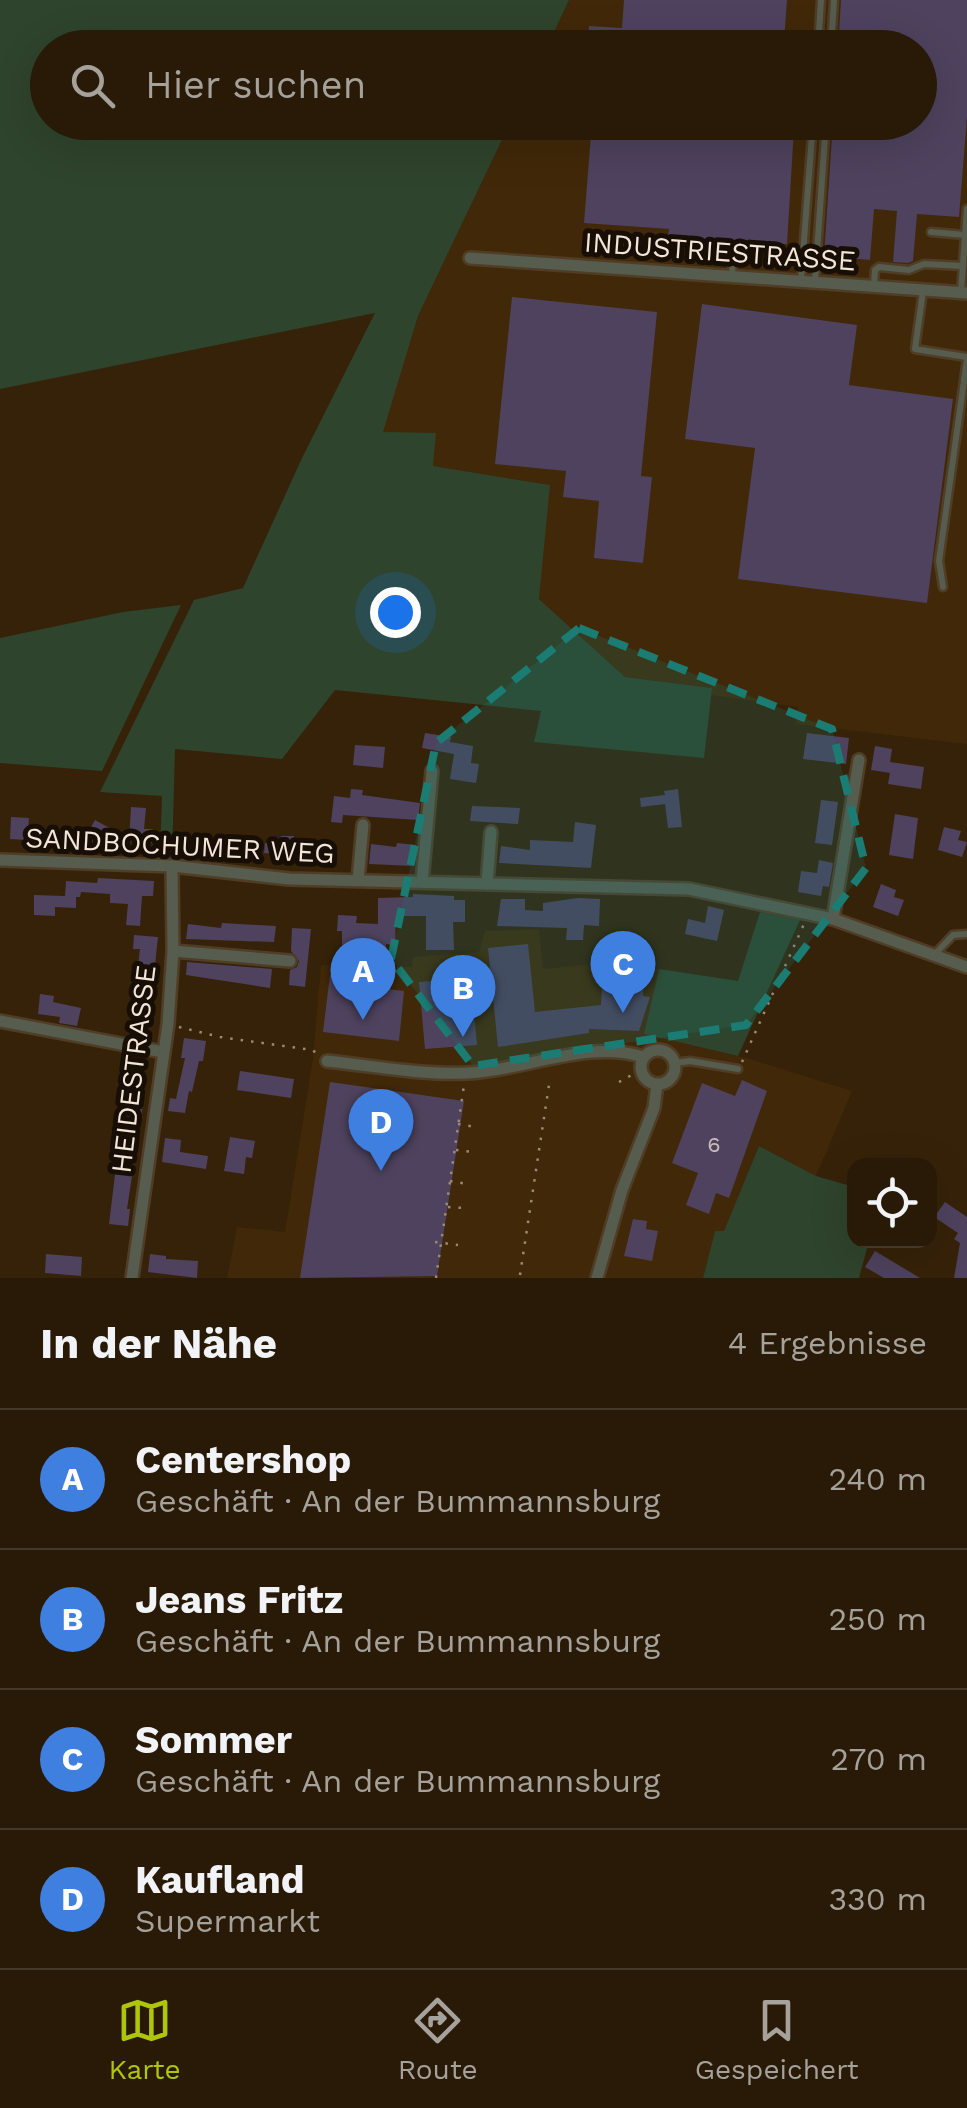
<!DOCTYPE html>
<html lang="de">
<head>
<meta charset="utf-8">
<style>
	:root { --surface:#281a07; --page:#342715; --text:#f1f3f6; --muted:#a5a19b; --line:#443828; --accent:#aec509 }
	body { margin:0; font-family:"Work Sans",sans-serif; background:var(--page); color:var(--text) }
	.controls { position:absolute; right:30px; bottom:30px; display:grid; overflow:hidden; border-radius:20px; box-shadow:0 10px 40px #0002 }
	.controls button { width:90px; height:90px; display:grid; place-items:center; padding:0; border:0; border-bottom:2px solid var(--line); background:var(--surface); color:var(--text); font:50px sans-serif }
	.you { position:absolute; left:395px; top:612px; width:35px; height:35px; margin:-25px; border:8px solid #fff; border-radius:50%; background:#1a73e8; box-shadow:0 0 0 15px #1a73e833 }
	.badge { display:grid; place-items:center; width:65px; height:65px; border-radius:50%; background:var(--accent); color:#fff; font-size:32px; font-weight:700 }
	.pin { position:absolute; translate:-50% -82px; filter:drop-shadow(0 2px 5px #0008) }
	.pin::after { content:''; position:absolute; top:52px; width:35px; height:30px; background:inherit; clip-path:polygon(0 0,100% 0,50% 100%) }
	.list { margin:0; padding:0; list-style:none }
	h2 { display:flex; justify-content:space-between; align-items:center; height:130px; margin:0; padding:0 40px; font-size:42px }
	h2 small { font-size:32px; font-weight:400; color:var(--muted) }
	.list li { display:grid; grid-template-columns:65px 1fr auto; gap:30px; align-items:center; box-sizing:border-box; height:140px; padding:0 40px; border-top:2px solid var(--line) }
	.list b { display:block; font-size:38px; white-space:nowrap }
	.list p { margin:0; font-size:32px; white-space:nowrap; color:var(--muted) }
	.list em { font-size:32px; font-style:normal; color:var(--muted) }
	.icon { flex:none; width:55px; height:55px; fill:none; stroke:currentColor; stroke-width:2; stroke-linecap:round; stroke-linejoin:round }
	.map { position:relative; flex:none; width:967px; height:1278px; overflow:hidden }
	.search { position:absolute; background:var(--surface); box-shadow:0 10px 40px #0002; left:30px; right:30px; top:30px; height:110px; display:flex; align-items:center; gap:25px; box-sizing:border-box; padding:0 35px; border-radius:55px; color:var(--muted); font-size:38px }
	.sheet { height:690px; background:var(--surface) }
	nav { display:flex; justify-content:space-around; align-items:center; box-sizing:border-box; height:140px; border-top:2px solid var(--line); background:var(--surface); font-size:28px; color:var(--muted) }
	nav a { display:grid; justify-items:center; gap:5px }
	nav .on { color:var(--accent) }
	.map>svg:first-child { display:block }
	.built { fill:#412808 }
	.green { fill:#2f442c }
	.building { fill:#4e425e }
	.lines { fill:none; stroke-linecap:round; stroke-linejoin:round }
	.service-casing { stroke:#503d26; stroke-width:11 }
	.minor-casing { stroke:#503d26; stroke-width:16 }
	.path { stroke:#9b8a77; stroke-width:2.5; stroke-dasharray:2.5 8; stroke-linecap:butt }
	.service { stroke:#565c4e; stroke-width:6 }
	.minor { stroke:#565c4e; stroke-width:11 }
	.marked { fill:#1a7c73; fill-opacity:0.2; stroke:#1a7c73; stroke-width:8; stroke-dasharray:20 12; stroke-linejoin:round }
	.labels { text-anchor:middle; stroke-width:10; stroke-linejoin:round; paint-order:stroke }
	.number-label { font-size:22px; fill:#cabcb9 }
	.street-label { font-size:28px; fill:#f3e5d7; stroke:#170e05 }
</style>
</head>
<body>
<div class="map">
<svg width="967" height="1278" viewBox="0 0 967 1278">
	<rect width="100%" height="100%" fill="#362209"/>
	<g class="built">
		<polygon points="569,0 967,0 967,744 796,724 798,707 710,695 711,688 625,677 539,599 549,485 432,466 382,433 418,316 510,123 920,122 920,48 547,47"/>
		<polygon points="539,929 543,969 602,963 659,969 645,1034 750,1059 852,1091 816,1176 759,1146 724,1232 715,1232 703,1278 227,1278 237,1227 285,1232 313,1059 321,965 412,967 413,957 479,952 485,931"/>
	</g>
	<g class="green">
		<polygon points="0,0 569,0 547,47 48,48 48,122 510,123 418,316 383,432 436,433 433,466 550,485 539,599 625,677 712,688 704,758 534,742 541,711 335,690 282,759 175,749 172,858 160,857 162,796 100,792 194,600 243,588 302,458 375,313 0,389"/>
		<polygon points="181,605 102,771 0,763 0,638 123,612"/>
		<polygon points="760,912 800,920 738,1056 644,1034 659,969 738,981"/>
		<polygon points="759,1146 816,1176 854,1187 854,1240 869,1241 859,1278 703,1278 715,1231 724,1231"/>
	</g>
	<g class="building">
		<polygon points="624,0 787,0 784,42 773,41 773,48 588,48 589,26 622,28"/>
		<polygon points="841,0 967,0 967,117 959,217 917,214 913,261 908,263 893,262 897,211 874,209 870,260 824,256 833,122 920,122 920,48 838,48"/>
		<polygon points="592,122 696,122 794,128 787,244 668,237 669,229 584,223"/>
		<polygon points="512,297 657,312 641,476 652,477 643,563 594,558 599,501 563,497 566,471 495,464"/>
		<polygon points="702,304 857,325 849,385 953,399 927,603 738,579 755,448 685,439"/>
		<polygon points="425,733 451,737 450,742 473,746 471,763 479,764 476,783 450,779 454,754 422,748"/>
		<polygon points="807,733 849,738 846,764 803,759"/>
		<polygon points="355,745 385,747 383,768 353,765"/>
		<polygon points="875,746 892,749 890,762 924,767 921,789 888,784 890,773 871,770"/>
		<polygon points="351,789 363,790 362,795 420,803 418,820 343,815 342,823 331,822 334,796 350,798"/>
		<polygon points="678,789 682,827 668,828 665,804 641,807 640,798 665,795 664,791"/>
		<polygon points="821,800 838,802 832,845 815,843"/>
		<polygon points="472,806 520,808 518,824 470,821"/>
		<polygon points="131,807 146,808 144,829 153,829 152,843 129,841"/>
		<polygon points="895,814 918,818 913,859 889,855"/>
		<polygon points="11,817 29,818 28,830 41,831 40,847 26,846 26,840 10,839"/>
		<polygon points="95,820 115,831 106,849 95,843 93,847 83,842"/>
		<polygon points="575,822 596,825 591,868 499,863 501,846 530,850 530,840 573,842"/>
		<polygon points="944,827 961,831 958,840 967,842 962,857 938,850"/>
		<polygon points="281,836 294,836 293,862 275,862 275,854 264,853 265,843 280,843"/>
		<polygon points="397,843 416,845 414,866 369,864 371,844 396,847"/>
		<polygon points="819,860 833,863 829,887 823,886 821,896 798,892 801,871 817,873"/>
		<polygon points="98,878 154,881 153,896 142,896 140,926 126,925 128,904 110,903 110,894 81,892 80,897 76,897 76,908 55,907 55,916 34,915 34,895 65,896 66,881 97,883"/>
		<polygon points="881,884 896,890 894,897 904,900 898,916 873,907"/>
		<polygon points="413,894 454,896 454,900 465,900 465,922 453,922 454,950 426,950 426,916 396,916 395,945 386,944 386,951 342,951 342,931 337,931 338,915 357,916 356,923 378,924 378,898 413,897"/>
		<polygon points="578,898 600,899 599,926 584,925 583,940 566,940 567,928 497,926 501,899 525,899 525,910 543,911 543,903"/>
		<polygon points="708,906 724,910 717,941 685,934 688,919 705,923"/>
		<polygon points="222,923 276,926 274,942 186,939 188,924 221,928"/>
		<polygon points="292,928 311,929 305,987 289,985 290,970 297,967 299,961 291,951"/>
		<polygon points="134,935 158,937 151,1002 134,1000 140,949 133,949"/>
		<polygon points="528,944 535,1012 601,1005 603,969 645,972 643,996 650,997 639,1031 589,1029 589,1033 498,1047 488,948"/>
		<polygon points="187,962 272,969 270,988 186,975"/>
		<polygon points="330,975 354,978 353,985 404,991 399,1041 323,1032"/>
		<polygon points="471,978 477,1045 425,1049 419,982"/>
		<polygon points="40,994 54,996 53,1002 81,1008 77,1026 59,1023 60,1017 38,1014"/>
		<polygon points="184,1038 206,1041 203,1061 199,1061 192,1092 189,1091 185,1113 168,1111 170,1098 176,1099 185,1058 181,1058"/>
		<polygon points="123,1066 142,1070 137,1096 144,1097 127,1209 130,1209 128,1226 109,1224 126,1084 120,1083"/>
		<polygon points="240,1071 294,1079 291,1098 237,1090"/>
		<polygon points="742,1080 767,1091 729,1198 716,1193 709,1214 686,1205 698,1173 672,1163 702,1083 735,1096"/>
		<polygon points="330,1082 464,1101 437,1276 300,1278"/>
		<polygon points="230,1137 255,1141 252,1158 246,1157 244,1174 224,1171"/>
		<polygon points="165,1138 181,1140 180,1152 208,1156 206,1169 162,1162"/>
		<polygon points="945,1202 967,1217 967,1278 954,1278 960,1243 954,1239 958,1233 934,1217"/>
		<polygon points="633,1219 647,1221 646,1229 658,1231 652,1261 624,1256"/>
		<polygon points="875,1251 920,1278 884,1278 865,1267"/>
		<polygon points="46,1254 82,1257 81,1276 45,1273"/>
		<polygon points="150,1254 166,1256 166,1259 198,1261 197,1278 148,1272"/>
	</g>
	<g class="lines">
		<defs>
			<g id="service">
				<polyline points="818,48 821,0"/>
				<polyline points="831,48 834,0"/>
				<polyline points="931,232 965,235"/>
				<polyline points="732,276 733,252"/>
				<polyline points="801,280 813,122"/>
				<polyline points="815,281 826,122"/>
				<polyline points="874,286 875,270 879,267 909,270 924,264 963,266"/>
				<polyline points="923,291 915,349 967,357"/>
				<polyline points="961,292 967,209"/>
				<polyline points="943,587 939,561 967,359"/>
				<polyline points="935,954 953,935 967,934"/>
				<polyline points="675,1063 690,1061 738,1069"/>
			</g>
			<g id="minor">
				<polyline points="470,258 967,293"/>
				<polyline points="0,860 172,866 289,879 689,889 833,919 967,967"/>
				<polyline points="358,880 363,825"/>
				<polyline points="422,882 432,771"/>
				<polyline points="487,884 491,832"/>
				<polyline points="833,919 859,760"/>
				<polyline points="173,951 290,961"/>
				<polyline points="0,1021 163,1052"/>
				<circle cx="658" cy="1067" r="17"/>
				<path d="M 327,1061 C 373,1066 421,1075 467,1073 C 523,1071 588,1039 643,1057"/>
				<polyline points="132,1278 168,1024 173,951 172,866"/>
				<polyline points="597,1278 622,1190 654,1108 657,1084"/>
			</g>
		</defs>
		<use href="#service" class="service-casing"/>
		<use href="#minor" class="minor-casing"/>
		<g class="path">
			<polyline points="179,1027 220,1037 312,1050 318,1054"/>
			<polyline points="742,1062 804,924"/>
			<polyline points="619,1082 641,1070"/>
			<polyline points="458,1124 475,1127"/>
			<polyline points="456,1150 472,1152"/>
			<polyline points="450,1181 467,1184"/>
			<polyline points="448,1207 463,1208"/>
			<polyline points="435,1242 458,1245"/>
			<polyline points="520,1275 549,1085"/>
			<polyline points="436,1278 464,1085"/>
		</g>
		<use href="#service" class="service"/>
		<use href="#minor" class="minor"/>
	</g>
	<path class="marked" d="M 579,628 L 832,729 L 866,868 L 746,1025 L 473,1066 L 391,959 L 436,743 Z"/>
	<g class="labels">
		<g class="number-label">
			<text x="714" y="1152">6</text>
		</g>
		<g class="street-label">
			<text transform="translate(720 251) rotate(4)" y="10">INDUSTRIESTRASSE</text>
			<text transform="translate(180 845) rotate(3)" y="10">SANDBOCHUMER WEG</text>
			<text transform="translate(133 1069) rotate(-83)" y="10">HEIDESTRASSE</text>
		</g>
	</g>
</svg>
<div class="controls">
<button><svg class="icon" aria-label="locate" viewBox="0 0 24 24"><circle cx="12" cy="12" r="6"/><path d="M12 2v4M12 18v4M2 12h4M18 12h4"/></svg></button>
</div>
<div class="you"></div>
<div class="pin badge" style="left:363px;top:1020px;background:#3f7fe0">A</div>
<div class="pin badge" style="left:463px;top:1037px;background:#3f7fe0">B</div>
<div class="pin badge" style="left:623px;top:1013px;background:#3f7fe0">C</div>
<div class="pin badge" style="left:381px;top:1171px;background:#3f7fe0">D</div>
<div class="search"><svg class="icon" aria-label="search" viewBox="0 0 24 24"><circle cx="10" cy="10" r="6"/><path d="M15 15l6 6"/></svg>Hier suchen</div>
</div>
<section class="sheet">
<h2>In der Nähe<small>4 Ergebnisse</small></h2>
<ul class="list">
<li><span class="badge" style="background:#3f7fe0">A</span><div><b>Centershop</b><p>Geschäft · An der Bummannsburg</p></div><em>240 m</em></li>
<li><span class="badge" style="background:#3f7fe0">B</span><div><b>Jeans Fritz</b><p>Geschäft · An der Bummannsburg</p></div><em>250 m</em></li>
<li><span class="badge" style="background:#3f7fe0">C</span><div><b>Sommer</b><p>Geschäft · An der Bummannsburg</p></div><em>270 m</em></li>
<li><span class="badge" style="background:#3f7fe0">D</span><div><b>Kaufland</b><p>Supermarkt</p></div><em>330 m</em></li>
</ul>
</section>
<nav>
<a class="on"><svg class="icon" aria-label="map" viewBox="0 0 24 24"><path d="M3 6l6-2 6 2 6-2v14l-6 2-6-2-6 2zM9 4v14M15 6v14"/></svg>Karte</a>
<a><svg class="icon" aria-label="directions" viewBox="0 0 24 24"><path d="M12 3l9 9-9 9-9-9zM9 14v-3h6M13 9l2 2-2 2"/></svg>Route</a>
<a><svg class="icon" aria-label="saved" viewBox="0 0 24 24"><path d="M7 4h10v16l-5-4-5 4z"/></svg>Gespeichert</a>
</nav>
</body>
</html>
